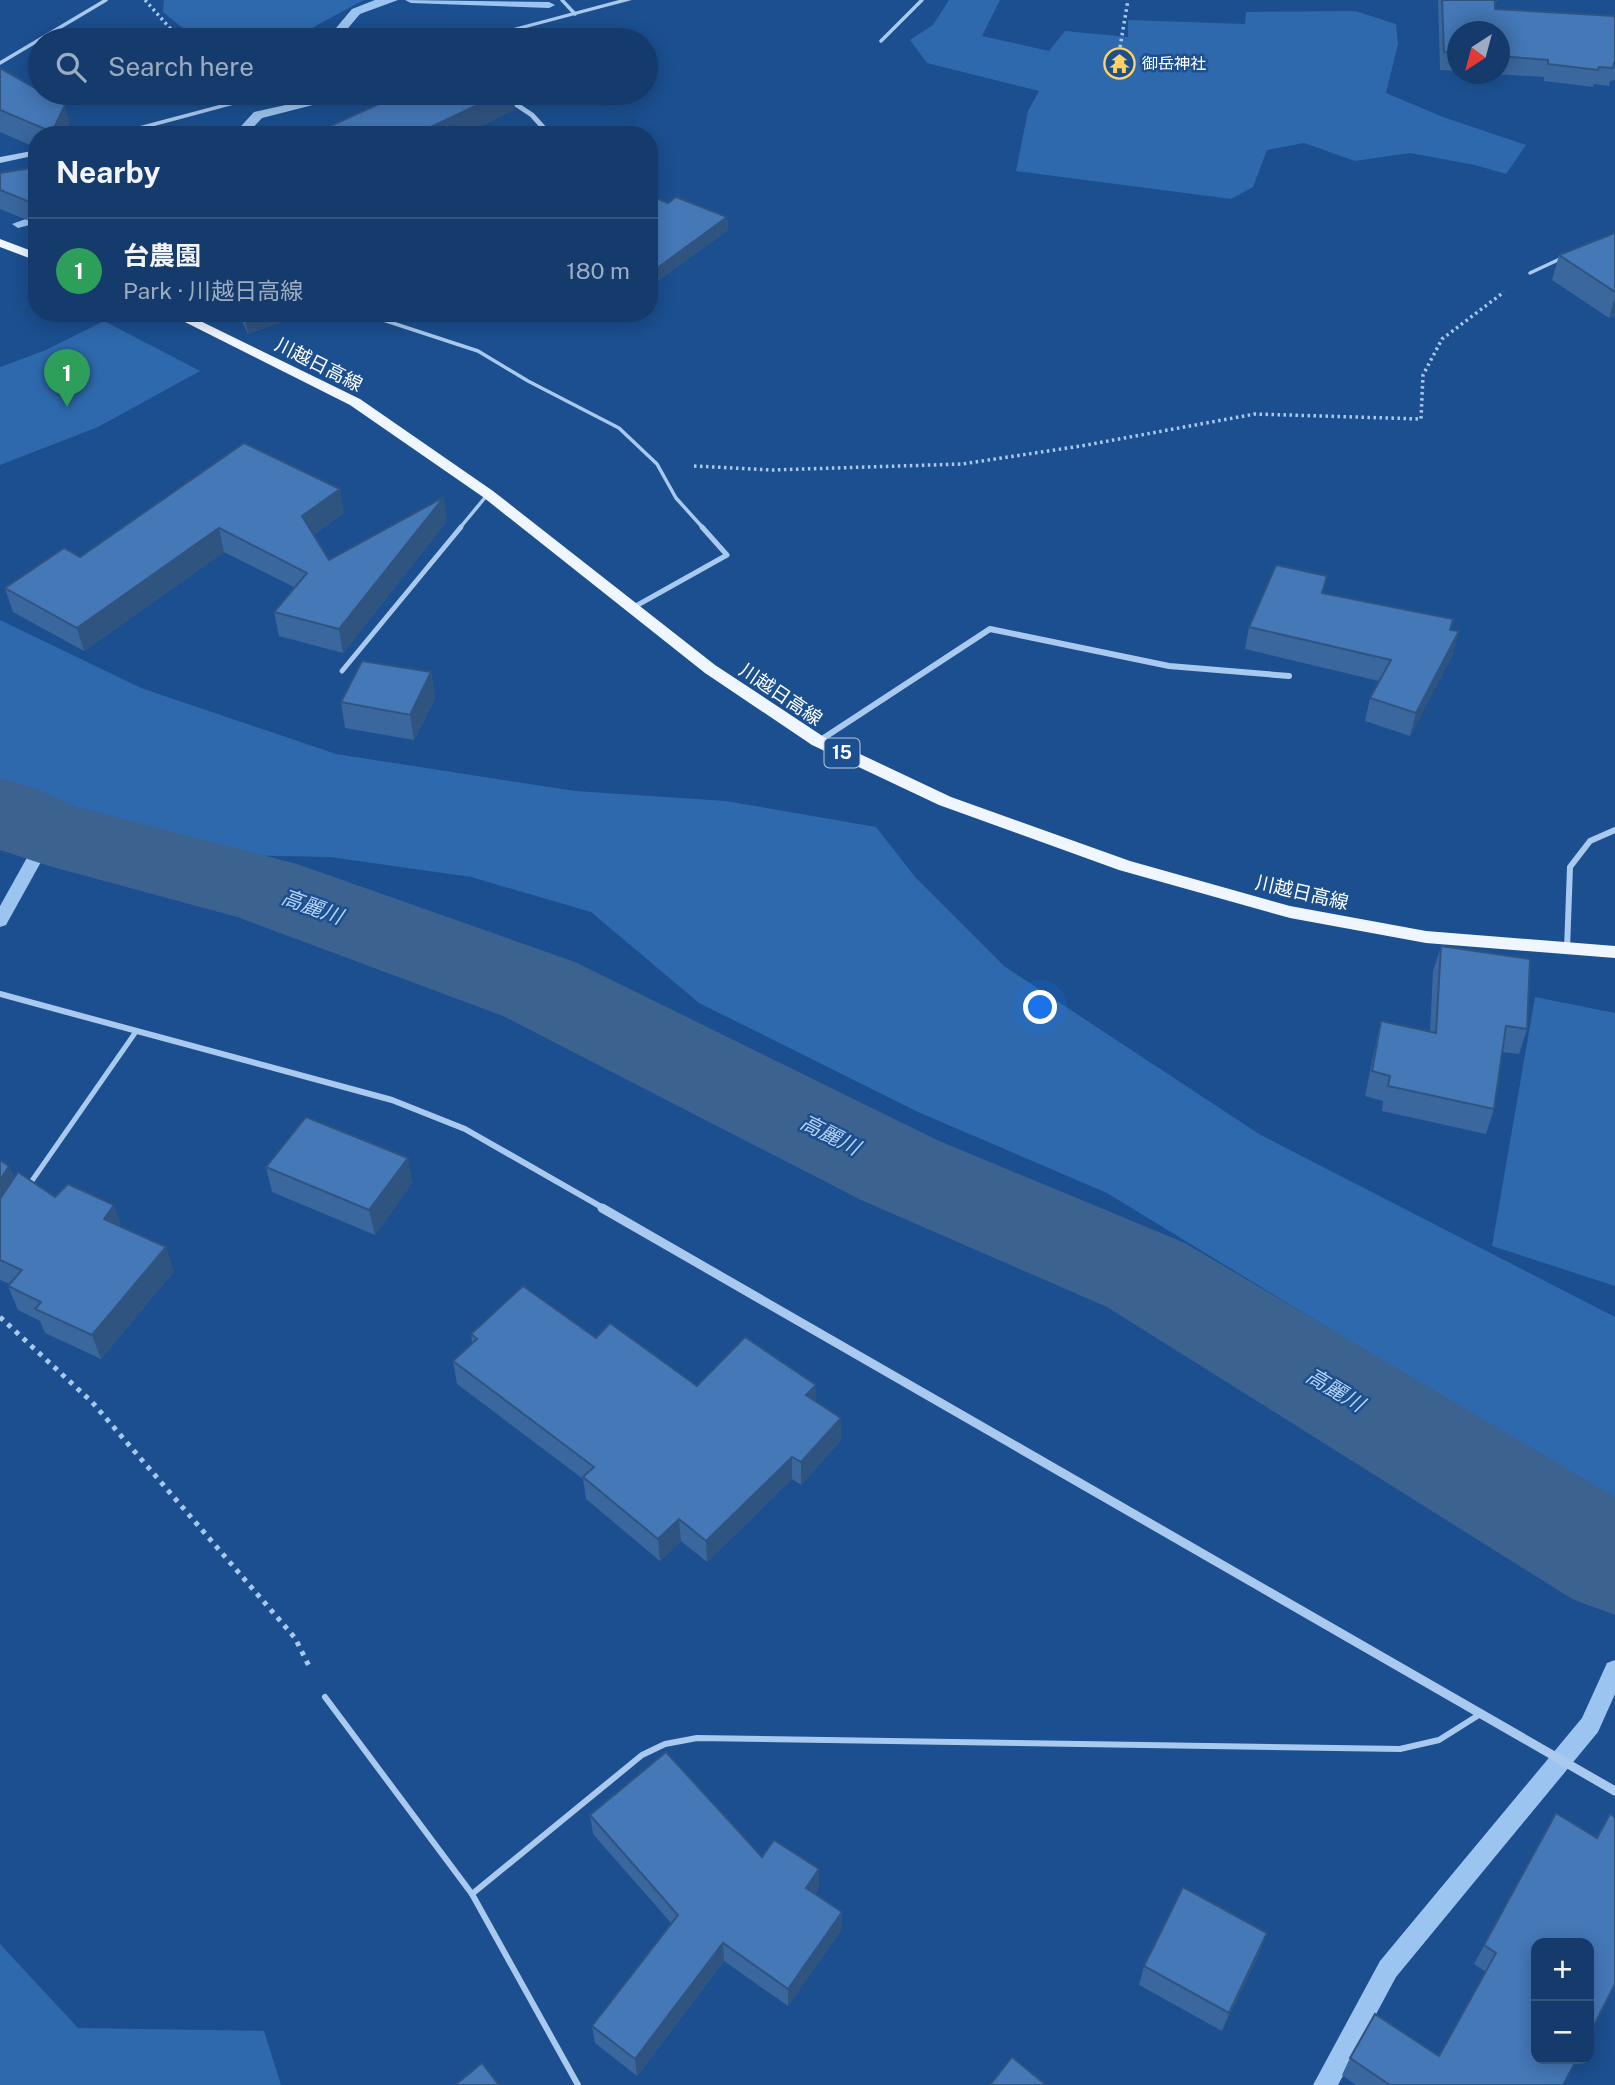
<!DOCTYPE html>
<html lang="en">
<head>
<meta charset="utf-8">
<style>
	:root { --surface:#143b6b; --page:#214673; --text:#f1f3f6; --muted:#9dadc1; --line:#33557e; --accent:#ea580c }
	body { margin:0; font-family:"Public Sans","Noto Sans JP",sans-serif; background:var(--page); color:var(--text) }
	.controls { position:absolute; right:21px; bottom:21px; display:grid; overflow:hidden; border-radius:14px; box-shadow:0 4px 18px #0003 }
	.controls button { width:63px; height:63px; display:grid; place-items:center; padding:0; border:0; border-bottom:2px solid var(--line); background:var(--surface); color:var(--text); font:35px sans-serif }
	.compass { position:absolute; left:1447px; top:21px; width:63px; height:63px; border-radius:50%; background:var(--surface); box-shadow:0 4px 18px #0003; rotate:216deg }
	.you { position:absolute; left:1041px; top:1008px; width:24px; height:24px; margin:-18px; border:5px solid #fff; border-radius:50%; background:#1a73e8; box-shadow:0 0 0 10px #1a73e833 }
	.badge { display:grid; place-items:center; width:46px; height:46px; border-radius:50%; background:var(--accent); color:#fff; font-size:23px; font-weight:700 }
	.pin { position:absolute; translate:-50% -58px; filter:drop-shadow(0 2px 4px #0008) }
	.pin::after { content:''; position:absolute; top:37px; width:24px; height:21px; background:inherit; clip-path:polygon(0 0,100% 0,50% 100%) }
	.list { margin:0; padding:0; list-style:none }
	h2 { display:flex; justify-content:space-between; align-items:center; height:91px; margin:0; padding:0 28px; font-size:30px }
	h2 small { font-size:23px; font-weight:400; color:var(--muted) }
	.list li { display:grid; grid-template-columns:46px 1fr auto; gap:21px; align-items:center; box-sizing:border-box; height:105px; padding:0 28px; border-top:2px solid var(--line) }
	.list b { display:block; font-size:26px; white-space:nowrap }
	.list p { margin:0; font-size:23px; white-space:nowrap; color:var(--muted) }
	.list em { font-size:23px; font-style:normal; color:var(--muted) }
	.icon { flex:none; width:38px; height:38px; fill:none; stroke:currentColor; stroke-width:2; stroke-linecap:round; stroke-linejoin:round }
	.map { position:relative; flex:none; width:1615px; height:2085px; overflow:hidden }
	.search { position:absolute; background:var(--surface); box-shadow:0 4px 18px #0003; left:28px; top:28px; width:630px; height:77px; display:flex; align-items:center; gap:18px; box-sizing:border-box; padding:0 24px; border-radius:38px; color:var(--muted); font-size:26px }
	.panel { position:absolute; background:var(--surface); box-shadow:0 4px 18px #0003; left:28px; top:126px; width:630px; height:196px; border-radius:28px }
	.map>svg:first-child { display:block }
	.green { fill:#2e69ad }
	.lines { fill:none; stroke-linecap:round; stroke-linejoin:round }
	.stream { fill:#9cc4f0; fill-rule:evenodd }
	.river { fill:#3c6290; fill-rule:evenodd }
	.path-far1 { stroke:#a9c9ee; stroke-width:3.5; stroke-dasharray:2.5 3.5; stroke-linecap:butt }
	.path { stroke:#a9c9ee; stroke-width:5; stroke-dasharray:4.5 6; stroke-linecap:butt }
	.service-far2 { stroke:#a9c9ee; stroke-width:3.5 }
	.service-far1 { stroke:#a9c9ee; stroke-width:5 }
	.service { stroke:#a9c9ee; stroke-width:6 }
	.minor-far2 { stroke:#a9c9ee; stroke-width:5 }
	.minor-far1 { stroke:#a9c9ee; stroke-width:6 }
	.minor { stroke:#a9c9ee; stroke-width:9 }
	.tertiary { fill:#a9c9ee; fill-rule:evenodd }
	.primary { fill:#f0f6ff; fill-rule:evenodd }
	.wall { fill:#3a679d }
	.shaded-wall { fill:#305480 }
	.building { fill:#4478b7; stroke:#305480; stroke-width:2 }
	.labels { text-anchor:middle; stroke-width:5; stroke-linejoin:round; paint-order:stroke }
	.far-poi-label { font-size:16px; fill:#fff; stroke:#1b4f8f; text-anchor:start }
	.shield { fill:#1b4f8f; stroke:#bbcadd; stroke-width:2 }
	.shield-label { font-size:18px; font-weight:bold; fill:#fff }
	.street-label { font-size:19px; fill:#fff; stroke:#1b4f8f }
	.water-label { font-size:21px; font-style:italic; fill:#b5d3f5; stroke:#1b4f8f }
</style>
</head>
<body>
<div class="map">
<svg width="1615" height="2085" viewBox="0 0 1615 2085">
	<rect width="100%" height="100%" fill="#1b4f8f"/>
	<g class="green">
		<polygon points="164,0 364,0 317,25 298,40 207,40 190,34 163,12"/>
		<polygon points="949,0 1000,0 982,36 1049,51 1065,31 1128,37 1128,20 1245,24 1246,12 1355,11 1396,24 1398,44 1386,93 1443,117 1526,145 1506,174 1475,165 1410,153 1355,161 1304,143 1267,150 1253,187 1231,199 1016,171 1028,111 1039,91 927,63 910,40 933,25"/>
		<polygon points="104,321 200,371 98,427 0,465 0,367 46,350"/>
		<polygon points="0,620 141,688 336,754 575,791 726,801 876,827 915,877 1004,966 1259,1134 1615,1317 1615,1512 1333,1331 1107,1193 918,1112 699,1003 591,912 471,877 330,857 189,854 0,785"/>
		<polygon points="1535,997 1615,1013 1615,1286 1492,1246"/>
		<polygon points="0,1944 78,2028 264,2031 281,2085 0,2085"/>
	</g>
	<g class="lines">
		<g class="stream">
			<polygon points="375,0 398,0 360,14 338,40 326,40 352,9"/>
			<polygon points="405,0 549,2 555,5 549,8 411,3"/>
			<polygon points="340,93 360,93 262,118 246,135 233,135 254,112"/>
			<polygon points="37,215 37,223 18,228 12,224"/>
			<polygon points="49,827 57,833 6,925 0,927 0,906 43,829"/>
			<polygon points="1615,1660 1615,1694 1598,1732 1396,1977 1338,2085 1313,2085 1380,1961 1582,1718 1607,1663"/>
		</g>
		<polygon class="river" points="0,778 34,788 77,807 297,864 575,962 937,1140 1185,1243 1615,1497 1615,1615 1572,1599 1107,1307 861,1200 503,1016 237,917 49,866 0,850"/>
		<g class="path-far1">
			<polyline points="145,0 176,35 188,40"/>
			<polyline points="1118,59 1128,0"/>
			<polyline points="484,135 496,130"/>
			<polyline points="694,466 772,470 962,464 1081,446 1255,414 1421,419 1423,375 1442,339 1504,292"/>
		</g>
		<polyline class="path" points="0,1317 92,1402 295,1638 310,1668"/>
		<g class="service-far2">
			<polyline points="562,0 575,14"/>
			<polyline points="881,41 922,0"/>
			<polyline points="0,63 106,0"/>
			<polyline points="1530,273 1562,258"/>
			<polyline points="362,313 478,351 528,381 619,428 657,464 676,498 704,529"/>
			<polyline points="459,529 488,494"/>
		</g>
		<g class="service-far1">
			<polyline points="634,607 727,555 702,527"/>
			<polyline points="342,671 461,527"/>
			<polyline points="29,1185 135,1033"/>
		</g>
		<g class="service">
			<polyline points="325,1697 472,1894 578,2085"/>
			<polyline points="472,1894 642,1755 665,1744 697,1738 1400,1749 1439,1740 1482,1713"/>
		</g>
		<polyline class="minor-far2" points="499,93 532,115 550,135"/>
		<g class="minor-far1">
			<polyline points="819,741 990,629 1169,666 1289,676"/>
			<polyline points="1567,949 1570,867 1590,841 1615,830"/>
			<polyline points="0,994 392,1100 465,1129 605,1209"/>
		</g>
		<polyline class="minor" points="602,1208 1615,1791"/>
		<g class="tertiary">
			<polygon points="619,0 632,0 480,40 468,40"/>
			<polygon points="264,93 277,93 121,135 106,135"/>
			<polygon points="37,150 37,155 0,163 0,157"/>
		</g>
		<g class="primary">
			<polygon points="0,239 37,253 37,261 0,247"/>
			<polygon points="167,313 184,313 360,399 493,491 715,665 824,737 951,797 1130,861 1290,906 1426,931 1615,946 1615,958 1426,943 1290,918 1119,870 939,805 812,745 705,673 483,497 350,405"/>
		</g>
	</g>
	<g class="wall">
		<polygon points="1438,0 1499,0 1495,1 1495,9 1615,16 1615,80 1610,81 1609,86 1594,84 1593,87 1544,81 1544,77 1492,74 1500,74 1500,32 1458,32 1458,71 1440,70"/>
		<polygon points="0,68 71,129 68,135 37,135 37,148 0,132"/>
		<polygon points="403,93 550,93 526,105 514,97 515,110 462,135 327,135 326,128"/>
		<polygon points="37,167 37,224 0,209 0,173"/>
		<polygon points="649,200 668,203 727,217 728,230 652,285 649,283"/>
		<polygon points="1615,233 1615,315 1609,318 1552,280 1559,255"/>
		<polygon points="238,313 305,313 248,334"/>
		<polygon points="244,443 344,513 313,535 329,560 447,521 343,653 279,636 274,612 294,587 224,552 84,651 13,612 5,588 80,557"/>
		<polygon points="1324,594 1450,630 1453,654 1410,736 1365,721 1370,698 1379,681 1245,649 1249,627"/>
		<polygon points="431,672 435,698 414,740 345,728 341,702"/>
		<polygon points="1441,946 1527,1029 1519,1054 1502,1052 1494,1109 1486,1134 1382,1111 1383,1101 1365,1096 1375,1047 1381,1021 1430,1032 1433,971"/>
		<polygon points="408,1158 412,1183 375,1235 272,1192 266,1167"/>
		<polygon points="0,1160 9,1166 14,1178 55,1197 114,1205 121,1227 174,1271 101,1359 45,1333 40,1321 18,1310 8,1286 10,1284 0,1280"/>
		<polygon points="471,1334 596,1338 697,1386 816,1385 816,1401 841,1418 841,1440 801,1485 792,1479 707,1562 681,1541 660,1561 586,1499 583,1479 457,1384 453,1361 472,1343"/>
		<polygon points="1556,1813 1596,1837 1610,1814 1563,2085 1356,2085 1342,2075 1350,2058 1439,2056 1486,1972 1474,1964"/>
		<polygon points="590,1815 762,1857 819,1869 819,1887 815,1894 842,1912 841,1930 788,2006 724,1961 637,2076 595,2043 592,2026 671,1923 593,1834"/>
		<polygon points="1260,1952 1222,2031 1139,1985 1144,1966"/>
	</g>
	<g class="shaded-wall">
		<polygon points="503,93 513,93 515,110 462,135 414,135"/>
		<polygon points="525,93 550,93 526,105"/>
		<polygon points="65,105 71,129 68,135 52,135 52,132"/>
		<polygon points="727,217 728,230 652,285 652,272"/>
		<polygon points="1615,296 1615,314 1609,318"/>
		<polygon points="244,313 305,313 248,334"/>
		<polygon points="340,489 344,513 306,540 302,516"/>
		<polygon points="444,497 447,521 343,653 339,629"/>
		<polygon points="219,528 224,552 84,651 77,628"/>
		<polygon points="1459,631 1453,654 1410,736 1416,713"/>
		<polygon points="431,672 435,698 414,740 410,715"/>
		<polygon points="408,1158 412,1183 375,1235 369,1210"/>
		<polygon points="9,1166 19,1191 0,1218 0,1180"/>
		<polygon points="114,1205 122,1230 104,1219"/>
		<polygon points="166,1247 174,1271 101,1359 92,1335"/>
		<polygon points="816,1385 816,1408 806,1395"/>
		<polygon points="841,1418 841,1440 801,1485 801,1462"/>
		<polygon points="792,1457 792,1479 707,1562 706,1541"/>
		<polygon points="679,1519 681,1541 660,1561 658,1539"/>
		<polygon points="819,1869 819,1887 806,1906 806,1888"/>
		<polygon points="842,1912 841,1930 788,2006 788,1989"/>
		<polygon points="1267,1933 1260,1952 1222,2031 1229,2013"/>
		<polygon points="723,1943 724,1961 637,2076 635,2059"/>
	</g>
	<g class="building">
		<polygon points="1442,0 1495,0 1495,9 1615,16 1615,63 1614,63 1613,68 1599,67 1598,70 1548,64 1548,60 1500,56 1500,32 1458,32 1458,53 1444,52"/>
		<polygon points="517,32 538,40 505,40"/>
		<polygon points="0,68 40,91 40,93 44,93 65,105 52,132 0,110"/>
		<polygon points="403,93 503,93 414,135 341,135 326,128"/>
		<polygon points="37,167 37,205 0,190 0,173"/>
		<polygon points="654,197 668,203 676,197 727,217 652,272 649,271 649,200"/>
		<polygon points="1615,233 1615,292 1559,255"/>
		<polygon points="244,443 340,489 302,516 329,560 444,497 339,629 274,612 307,573 219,528 77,628 5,588 64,548 80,557"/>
		<polygon points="1276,565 1327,576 1322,593 1453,619 1450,630 1459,631 1416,713 1370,698 1391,660 1249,627"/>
		<polygon points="362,661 431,672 410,715 341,702"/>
		<polygon points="1441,946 1530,959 1527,1029 1506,1026 1494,1109 1388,1086 1390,1076 1372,1071 1381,1021 1436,1033"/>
		<polygon points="306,1117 408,1158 369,1210 266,1167"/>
		<polygon points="0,1160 9,1166 0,1180"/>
		<polygon points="18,1172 55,1197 68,1184 114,1205 104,1219 166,1247 92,1335 35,1309 41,1302 8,1286 22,1270 0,1260 0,1199"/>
		<polygon points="523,1286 596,1338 610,1323 697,1386 745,1337 816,1385 806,1395 841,1418 801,1462 792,1457 706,1541 679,1519 658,1539 583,1477 594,1467 453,1361 477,1339 471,1334"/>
		<polygon points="666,1752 762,1857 774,1840 819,1869 806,1888 842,1912 788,1989 723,1943 635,2059 592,2026 678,1915 590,1815"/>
		<polygon points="1556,1813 1597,1838 1610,1814 1615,1817 1615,1984 1589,2035 1589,1943 1536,1943 1536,2059 1577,2059 1563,2085 1390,2085 1350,2058 1375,2014 1439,2056 1496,1953 1484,1945"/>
		<polygon points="1183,1887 1267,1933 1229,2013 1144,1966"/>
		<polygon points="1012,2057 1046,2085 990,2085"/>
		<polygon points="482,2063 499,2085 455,2085"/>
	</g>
	<defs>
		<symbol id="temple-ring" viewBox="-11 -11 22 22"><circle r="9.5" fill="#1b4f8f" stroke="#ffd166" stroke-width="1.5"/><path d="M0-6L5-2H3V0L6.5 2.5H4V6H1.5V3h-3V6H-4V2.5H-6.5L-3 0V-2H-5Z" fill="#ffd166"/></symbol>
	</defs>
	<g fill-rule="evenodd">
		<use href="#temple-ring" x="1102" y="46" width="35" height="35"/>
	</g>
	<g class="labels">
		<g class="far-poi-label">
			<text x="1142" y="69">御岳神社</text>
		</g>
		<rect class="shield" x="824.5" y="738.5" width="35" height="29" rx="5"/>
		<g class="shield-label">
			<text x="842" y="759">15</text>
		</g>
		<g class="street-label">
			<text transform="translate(319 364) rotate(27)" y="7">川越日高線</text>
			<text transform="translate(781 694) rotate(34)" y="7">川越日高線</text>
			<text transform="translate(1302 892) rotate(13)" y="7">川越日高線</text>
		</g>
		<g class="water-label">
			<text transform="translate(312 907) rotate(20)" y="7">高麗川</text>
			<text transform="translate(830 1135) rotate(27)" y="7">高麗川</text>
			<text transform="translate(1335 1390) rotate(31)" y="7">高麗川</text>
		</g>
	</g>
</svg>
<div class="controls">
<button>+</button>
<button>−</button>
</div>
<svg class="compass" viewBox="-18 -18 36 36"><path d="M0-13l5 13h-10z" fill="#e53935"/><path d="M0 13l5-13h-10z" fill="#9dadc1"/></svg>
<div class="you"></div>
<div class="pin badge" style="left:67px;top:407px;background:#2e9e5b">1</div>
<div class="search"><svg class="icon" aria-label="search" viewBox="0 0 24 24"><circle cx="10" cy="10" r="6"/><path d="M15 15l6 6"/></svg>Search here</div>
<section class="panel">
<h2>Nearby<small></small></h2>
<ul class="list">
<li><span class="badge" style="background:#2e9e5b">1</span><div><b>台農園</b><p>Park · 川越日高線</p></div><em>180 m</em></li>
</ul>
</section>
</div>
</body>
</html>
